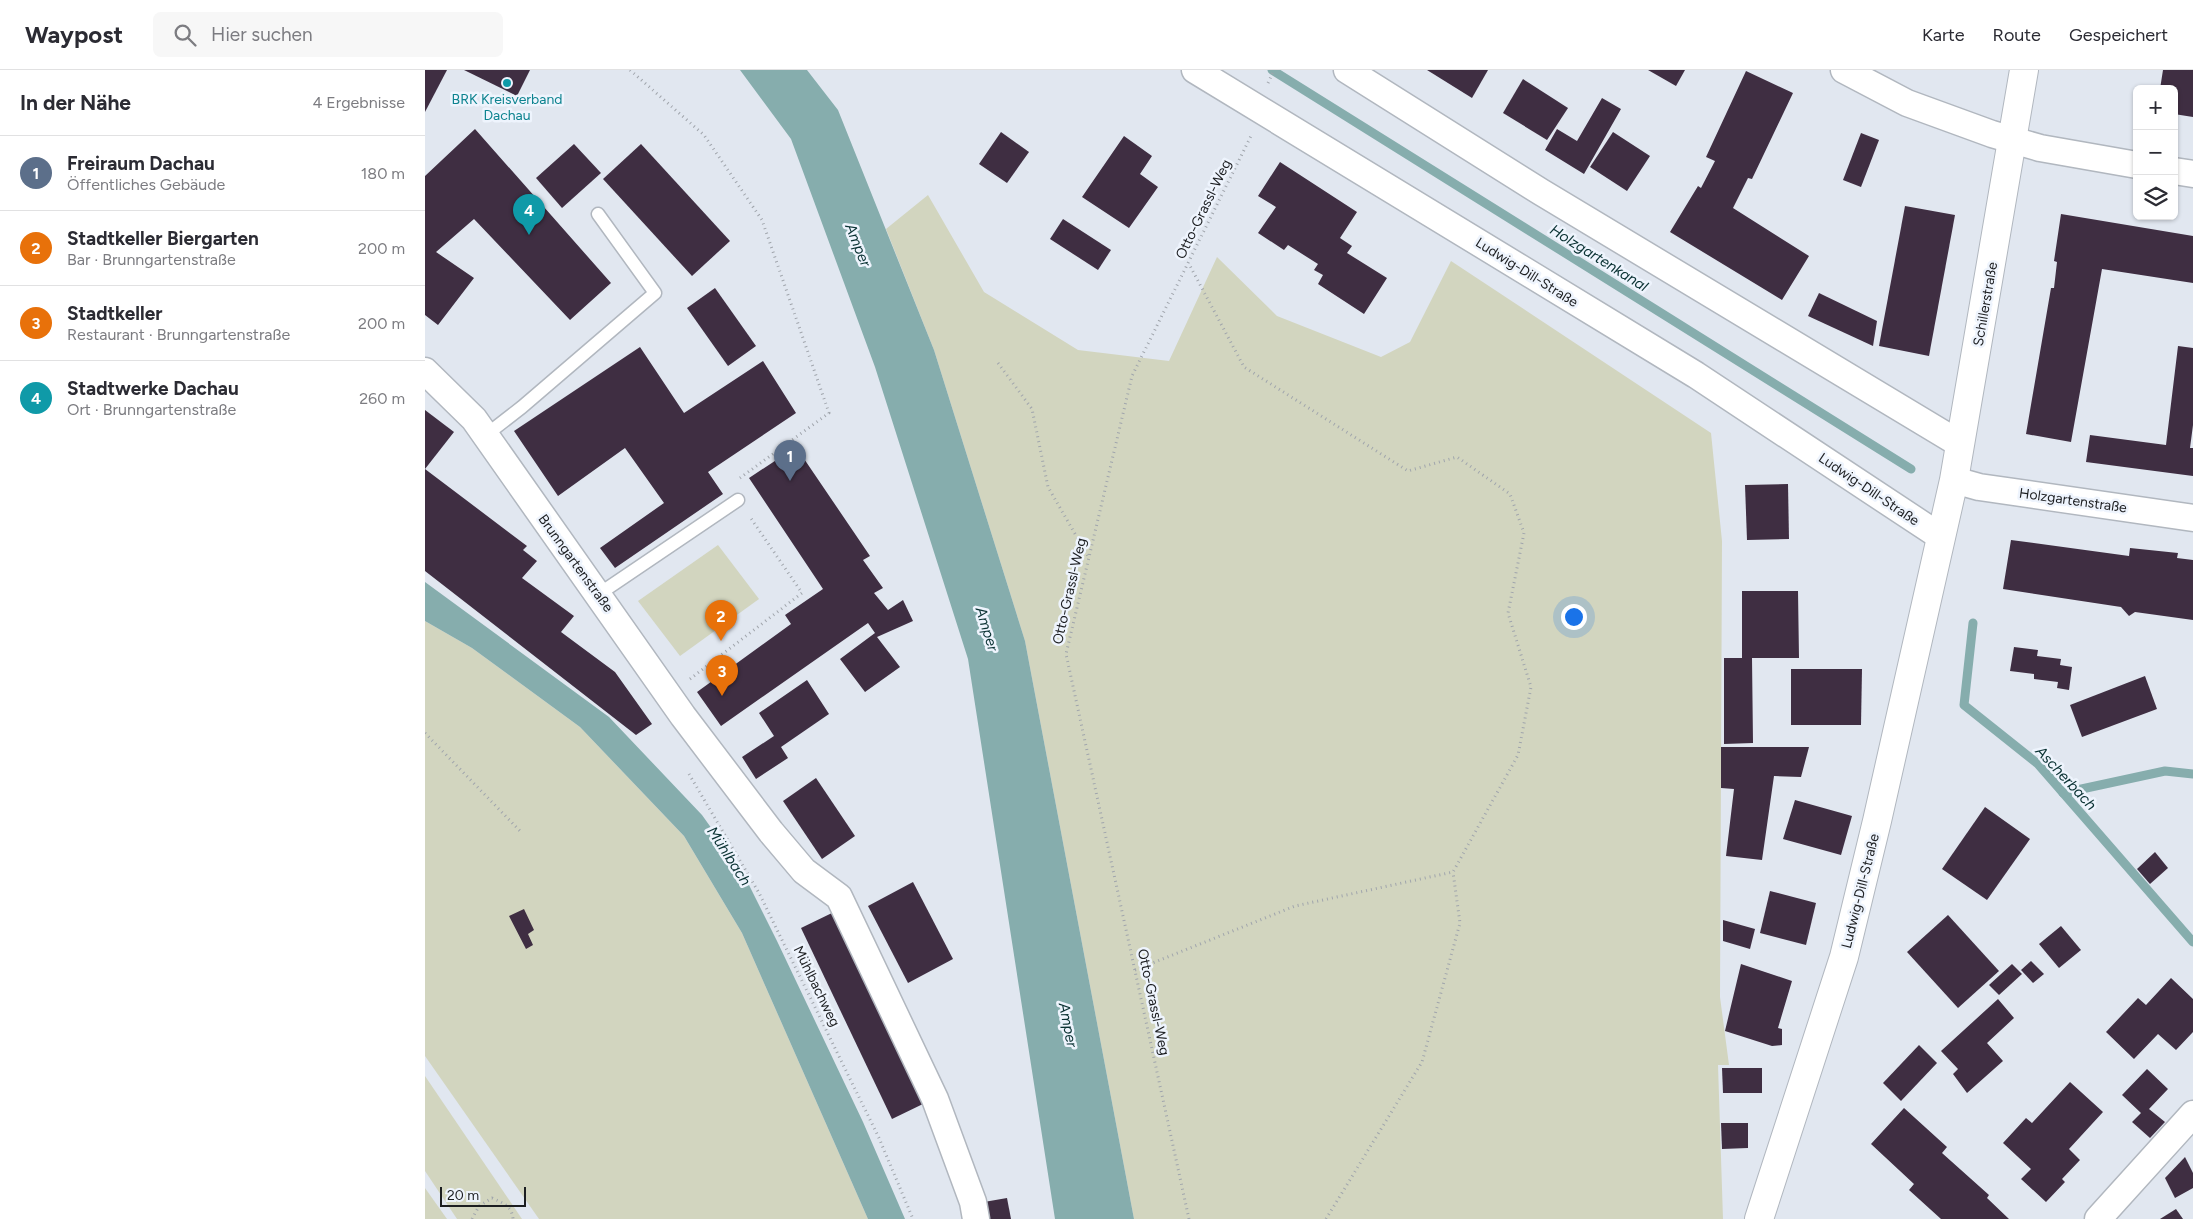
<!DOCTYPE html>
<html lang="de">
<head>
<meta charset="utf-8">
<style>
	:root { --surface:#fff; --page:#f7f7f7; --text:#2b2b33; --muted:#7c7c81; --line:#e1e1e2; --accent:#db2777 }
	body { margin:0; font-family:Figtree,sans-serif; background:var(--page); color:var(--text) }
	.controls { position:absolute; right:15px; top:15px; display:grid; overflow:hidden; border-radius:8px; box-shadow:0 1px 4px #0004 }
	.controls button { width:45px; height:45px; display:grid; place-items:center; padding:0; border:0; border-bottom:1px solid var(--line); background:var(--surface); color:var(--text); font:25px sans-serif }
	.scale { position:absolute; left:15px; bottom:12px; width:86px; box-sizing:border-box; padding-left:5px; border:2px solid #1c1e21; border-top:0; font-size:14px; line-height:18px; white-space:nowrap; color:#1c1e21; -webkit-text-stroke:4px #eef4fd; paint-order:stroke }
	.you { position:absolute; left:1148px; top:546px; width:18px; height:18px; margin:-12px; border:4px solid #fff; border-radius:50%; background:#1a73e8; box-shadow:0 0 0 8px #1a73e833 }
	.badge { display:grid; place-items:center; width:32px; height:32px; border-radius:50%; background:var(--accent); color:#fff; font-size:16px; font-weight:700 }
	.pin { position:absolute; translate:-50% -41px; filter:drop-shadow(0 1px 2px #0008) }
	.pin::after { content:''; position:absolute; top:26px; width:18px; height:15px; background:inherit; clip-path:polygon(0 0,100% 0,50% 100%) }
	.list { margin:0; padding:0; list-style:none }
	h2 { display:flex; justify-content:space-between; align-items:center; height:65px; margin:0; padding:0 20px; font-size:21px }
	h2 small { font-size:16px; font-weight:400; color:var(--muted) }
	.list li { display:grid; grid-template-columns:32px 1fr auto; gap:15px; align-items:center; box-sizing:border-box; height:75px; padding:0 20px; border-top:1px solid var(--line) }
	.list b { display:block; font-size:19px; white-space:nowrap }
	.list p { margin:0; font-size:16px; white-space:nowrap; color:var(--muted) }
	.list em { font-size:16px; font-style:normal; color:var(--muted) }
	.icon { flex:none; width:28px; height:28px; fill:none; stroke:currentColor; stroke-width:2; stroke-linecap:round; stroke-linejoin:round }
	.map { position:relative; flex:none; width:1768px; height:1149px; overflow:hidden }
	header { display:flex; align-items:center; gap:30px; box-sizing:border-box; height:70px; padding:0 25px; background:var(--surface); border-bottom:1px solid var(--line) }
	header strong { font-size:24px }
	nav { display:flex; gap:28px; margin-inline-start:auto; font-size:18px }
	.search { width:350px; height:45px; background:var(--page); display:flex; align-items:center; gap:12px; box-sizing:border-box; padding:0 18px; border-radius:8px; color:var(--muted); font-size:19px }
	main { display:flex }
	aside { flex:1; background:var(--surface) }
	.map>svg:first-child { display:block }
	.green { fill:#d2d5bf }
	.water { fill:#86adad }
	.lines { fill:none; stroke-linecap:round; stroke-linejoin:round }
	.stream { stroke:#86adad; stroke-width:9 }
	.building { fill:#3f2e42 }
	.service-casing { stroke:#b1b7bf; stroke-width:15 }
	.minor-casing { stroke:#b1b7bf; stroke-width:29 }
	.tertiary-casing { stroke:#b1b7bf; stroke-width:30 }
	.path { stroke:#a0a5ac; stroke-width:3; stroke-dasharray:1 4; stroke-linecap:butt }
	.service { stroke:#fff; stroke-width:12 }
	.minor { stroke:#fff; stroke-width:26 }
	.tertiary { stroke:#fff; stroke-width:28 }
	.culture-dot { fill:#0f9aa8; stroke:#eef4fd; stroke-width:2 }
	.labels { text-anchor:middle; stroke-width:5; stroke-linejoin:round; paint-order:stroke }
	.culture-label { font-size:14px; fill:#0d838f; stroke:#eef4fd }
	.street-label { font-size:14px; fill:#1c1e21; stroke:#eef4fd }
	.water-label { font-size:15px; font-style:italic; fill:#093132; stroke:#eef4fd }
</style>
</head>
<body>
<header>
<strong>Waypost</strong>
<div class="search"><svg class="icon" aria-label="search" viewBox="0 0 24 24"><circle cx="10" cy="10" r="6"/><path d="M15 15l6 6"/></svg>Hier suchen</div>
<nav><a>Karte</a><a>Route</a><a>Gespeichert</a></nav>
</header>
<main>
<aside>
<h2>In der Nähe<small>4 Ergebnisse</small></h2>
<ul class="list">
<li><span class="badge" style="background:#5c6f8a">1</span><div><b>Freiraum Dachau</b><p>Öffentliches Gebäude</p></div><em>180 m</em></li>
<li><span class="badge" style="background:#e8710a">2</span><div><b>Stadtkeller Biergarten</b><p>Bar · Brunngartenstraße</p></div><em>200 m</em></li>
<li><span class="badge" style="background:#e8710a">3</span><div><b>Stadtkeller</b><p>Restaurant · Brunngartenstraße</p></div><em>200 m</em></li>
<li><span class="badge" style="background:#0f9aa8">4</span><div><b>Stadtwerke Dachau</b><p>Ort · Brunngartenstraße</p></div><em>260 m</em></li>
</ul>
</aside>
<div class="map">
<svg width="1768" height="1149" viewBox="0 0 1768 1149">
	<rect width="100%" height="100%" fill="#e1e7f0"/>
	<g class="green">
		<polygon points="503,125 559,222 653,280 744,291 792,187 852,246 956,287 985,272 1026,191 1286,363 1297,471 1295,927 1304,995 1293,995 1298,1149 709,1149 600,571 509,280 461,159"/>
		<polygon points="293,475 334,529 255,586 213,531"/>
		<polygon points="0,551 47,578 155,657 259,766 317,863 443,1149 114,1149 0,986"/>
		<polygon points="0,1006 97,1149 32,1149 0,1101"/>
		<polygon points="0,1118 22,1149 0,1149"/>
	</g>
	<g class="water">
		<polygon points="315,0 382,0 413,40 509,280 600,571 709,1149 630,1149 543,589 450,297 366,69"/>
		<polygon points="0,512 184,647 277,745 317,801 352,871 438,1052 480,1149 443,1149 317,863 259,766 155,657 47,578 0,551"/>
	</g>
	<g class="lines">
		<g class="stream">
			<polyline points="847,0 1486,399"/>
			<polyline points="1548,553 1539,635 1613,694 1768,872"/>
			<polyline points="1638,723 1740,701 1768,704"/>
		</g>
	</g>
	<g class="building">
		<polygon points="0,0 22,0 0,42"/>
		<polygon points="39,0 105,0 92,26"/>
		<polygon points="1002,0 1063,0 1047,28"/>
		<polygon points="1223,0 1260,0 1251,16"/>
		<polygon points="1738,0 1768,0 1768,47 1749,44 1749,19 1735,19"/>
		<polygon points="1321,1 1368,23 1327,109 1323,108 1308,138 1384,186 1357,230 1245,162 1273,116 1276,118 1290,91 1281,87"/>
		<polygon points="1098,9 1143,38 1122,70 1078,43"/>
		<polygon points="1177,28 1196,39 1159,104 1120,80 1132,59 1152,71"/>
		<polygon points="50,59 186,213 145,250 49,149 11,182 49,208 13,255 0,245 0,106"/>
		<polygon points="576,62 604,82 582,113 554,94"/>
		<polygon points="1188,62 1225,86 1202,121 1165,97"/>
		<polygon points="1436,63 1454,70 1436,117 1418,110"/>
		<polygon points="699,66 727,86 715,104 733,117 704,158 657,127"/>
		<polygon points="149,74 176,103 137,138 111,108"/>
		<polygon points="216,74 305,171 267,206 178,109"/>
		<polygon points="855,92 932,142 915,168 927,176 922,183 962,208 939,244 893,214 898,205 889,200 893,194 863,175 859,180 833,163 851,137 833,126"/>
		<polygon points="1480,136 1530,145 1504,286 1454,276"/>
		<polygon points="1636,144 1768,166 1768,213 1677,199 1646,372 1601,364 1626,218 1629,218 1632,192 1629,191"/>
		<polygon points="638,149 686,180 673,200 625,169"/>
		<polygon points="290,218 331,276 303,296 262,238"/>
		<polygon points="1394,223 1452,251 1448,276 1383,246"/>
		<polygon points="1753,276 1768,278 1768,355 1765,378 1768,378 1768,406 1661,392 1665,365 1741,375"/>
		<polygon points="215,277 259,343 338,291 371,343 283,402 298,424 190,498 175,478 239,433 200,378 133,426 89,361"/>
		<polygon points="0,340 29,362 0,399"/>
		<polygon points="371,377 445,486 438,490 458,518 449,523 463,540 478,530 488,551 452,567 475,597 440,622 415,589 450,563 443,553 296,656 272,622 366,554 360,545 398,519 324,408"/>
		<polygon points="0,399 102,476 98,480 112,491 97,508 149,546 136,562 190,602 227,654 211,665 0,501"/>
		<polygon points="1363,414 1364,469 1322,470 1320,415"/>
		<polygon points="1586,470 1704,486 1705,478 1753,483 1752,488 1768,490 1768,550 1710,542 1704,546 1696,537 1578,519"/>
		<polygon points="1317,521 1373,521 1374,588 1327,588 1328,673 1299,674 1299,588 1317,588"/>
		<polygon points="1589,577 1613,580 1612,586 1636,589 1635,595 1647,597 1644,620 1632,618 1633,612 1609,609 1609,604 1585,601"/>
		<polygon points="1366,599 1437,599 1436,655 1366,655"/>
		<polygon points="1720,606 1732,639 1657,667 1645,635"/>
		<polygon points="382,610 404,644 356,677 363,688 331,709 317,687 349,666 334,643"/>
		<polygon points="1296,677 1384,677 1376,707 1349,706 1337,790 1301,786 1309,719 1296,718"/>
		<polygon points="391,708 430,766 397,789 358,731"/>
		<polygon points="1370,730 1427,746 1416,785 1358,769"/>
		<polygon points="1560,737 1605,769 1562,830 1517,799"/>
		<polygon points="1730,782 1743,798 1725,814 1712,799"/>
		<polygon points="488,812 528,889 483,913 443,836"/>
		<polygon points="1345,821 1391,833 1381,875 1335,863"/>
		<polygon points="99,839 109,860 103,864 108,875 101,879 84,846"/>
		<polygon points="409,842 500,1033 467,1049 376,858"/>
		<polygon points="1523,845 1574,901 1533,938 1482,882"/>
		<polygon points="1298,850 1330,859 1325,879 1298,871"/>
		<polygon points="1636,856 1656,880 1634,898 1614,874"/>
		<polygon points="1606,891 1619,904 1608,913 1596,900"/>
		<polygon points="1316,894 1367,911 1353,958 1357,959 1357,975 1347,976 1300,961"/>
		<polygon points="1587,894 1597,904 1574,925 1564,915"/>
		<polygon points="1746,908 1768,929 1768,962 1751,980 1733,964 1709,989 1681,962 1713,928 1721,935"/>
		<polygon points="1573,929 1589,948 1562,973 1578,991 1542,1023 1528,1004 1533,999 1516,981"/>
		<polygon points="1494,975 1512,993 1476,1031 1458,1013"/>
		<polygon points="1297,998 1337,998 1337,1023 1298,1023"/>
		<polygon points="1722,999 1743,1019 1724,1039 1740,1052 1725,1068 1707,1052 1716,1043 1697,1025"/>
		<polygon points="1645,1012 1678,1042 1644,1079 1655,1090 1637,1109 1640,1112 1621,1132 1596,1109 1606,1099 1578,1073 1601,1048 1607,1053"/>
		<polygon points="1479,1038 1522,1077 1517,1083 1564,1125 1562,1128 1584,1149 1516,1149 1484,1120 1489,1114 1446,1074"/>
		<polygon points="1296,1053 1323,1053 1323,1078 1297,1079"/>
		<polygon points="1760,1087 1768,1103 1768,1118 1750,1128 1740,1108"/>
		<polygon points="582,1128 586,1149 562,1149 559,1132"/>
		<polygon points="1751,1139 1758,1149 1735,1149"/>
	</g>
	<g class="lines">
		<defs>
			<g id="service">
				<polyline points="61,365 97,337 230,223 173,144"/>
				<polyline points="174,524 313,430"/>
			</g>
			<g id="minor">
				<polyline points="770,0 1271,305 1516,467"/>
				<polyline points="922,0 1116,122 1535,374"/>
				<polyline points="1419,0 1482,33 1567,64 1615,78 1712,95"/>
				<polyline points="1749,101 1768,104"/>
				<polyline points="0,301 49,349 258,646 346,762 379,801 414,827 510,1029 548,1132 551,1149"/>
				<polyline points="1529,410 1554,417 1768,448"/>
				<polyline points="1673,1149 1768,1044"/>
			</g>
			<polyline id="tertiary" points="1334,1149 1419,887 1452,751 1529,410 1599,0"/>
		</defs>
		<use href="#service" class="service-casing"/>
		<use href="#minor" class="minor-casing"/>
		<use href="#tertiary" class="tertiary-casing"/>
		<g class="path">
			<polyline points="205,0 279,65 337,150 404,343 315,408"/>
			<polyline points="843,13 849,0"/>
			<polyline points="573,293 607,339 623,417 664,488"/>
			<polyline points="265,609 377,523 325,447"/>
			<polyline points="0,663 97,763"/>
			<polyline points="264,704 334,823 454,1068 488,1149"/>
			<polyline points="710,900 870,836 1028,802 1093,685 1106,617 1083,543 1099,463 1085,424 1032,387 983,401 819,297 764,194"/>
			<path d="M 47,1149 L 54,1136 L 67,1128 C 78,1133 87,1136 88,1149"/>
			<polyline points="764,1149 641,584 707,306 826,66"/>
			<polyline points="901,1149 997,992 1035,853 1028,802"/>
		</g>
		<use href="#service" class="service"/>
		<use href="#minor" class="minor"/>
		<use href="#tertiary" class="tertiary"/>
	</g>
	<circle class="culture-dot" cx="82" cy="13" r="5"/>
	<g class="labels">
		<g class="culture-label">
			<text x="82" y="34">BRK Kreisverband<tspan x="82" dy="16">Dachau</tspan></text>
		</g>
		<g class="street-label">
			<text transform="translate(778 139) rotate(-64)" y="5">Otto-Grassl-Weg</text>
			<text transform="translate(1102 202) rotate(32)" y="5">Ludwig-Dill-Straße</text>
			<text transform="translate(1560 234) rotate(-80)" y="5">Schillerstraße</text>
			<text transform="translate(1444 419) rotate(34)" y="5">Ludwig-Dill-Straße</text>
			<text transform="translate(1648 430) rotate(8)" y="5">Holzgartenstraße</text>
			<text transform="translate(151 493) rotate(54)" y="5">Brunngartenstraße</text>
			<text transform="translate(644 521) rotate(-77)" y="5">Otto-Grassl-Weg</text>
			<text transform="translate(1435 821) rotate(-76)" y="5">Ludwig-Dill-Straße</text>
			<text transform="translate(392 916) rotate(64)" y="5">Mühlbachweg</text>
			<text transform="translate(729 932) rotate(78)" y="5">Otto-Grassl-Weg</text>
		</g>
		<g class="water-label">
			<text transform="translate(433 175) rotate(68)" y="5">Amper</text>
			<text transform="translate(1174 188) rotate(32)" y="5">Holzgartenkanal</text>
			<text transform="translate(562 559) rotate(73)" y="5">Amper</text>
			<text transform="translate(1641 708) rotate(47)" y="5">Ascherbach</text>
			<text transform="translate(304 786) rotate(57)" y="5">Mühlbach</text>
			<text transform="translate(643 955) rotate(79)" y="5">Amper</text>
		</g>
	</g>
</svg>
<div class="controls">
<button>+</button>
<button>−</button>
<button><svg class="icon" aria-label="layers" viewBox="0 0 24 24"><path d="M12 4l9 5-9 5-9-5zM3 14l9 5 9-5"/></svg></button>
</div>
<div class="scale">20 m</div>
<div class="you"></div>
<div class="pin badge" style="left:365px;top:411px;background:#5c6f8a">1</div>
<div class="pin badge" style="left:296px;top:571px;background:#e8710a">2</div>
<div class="pin badge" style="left:297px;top:626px;background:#e8710a">3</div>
<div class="pin badge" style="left:104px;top:165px;background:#0f9aa8">4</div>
</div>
</main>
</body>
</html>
